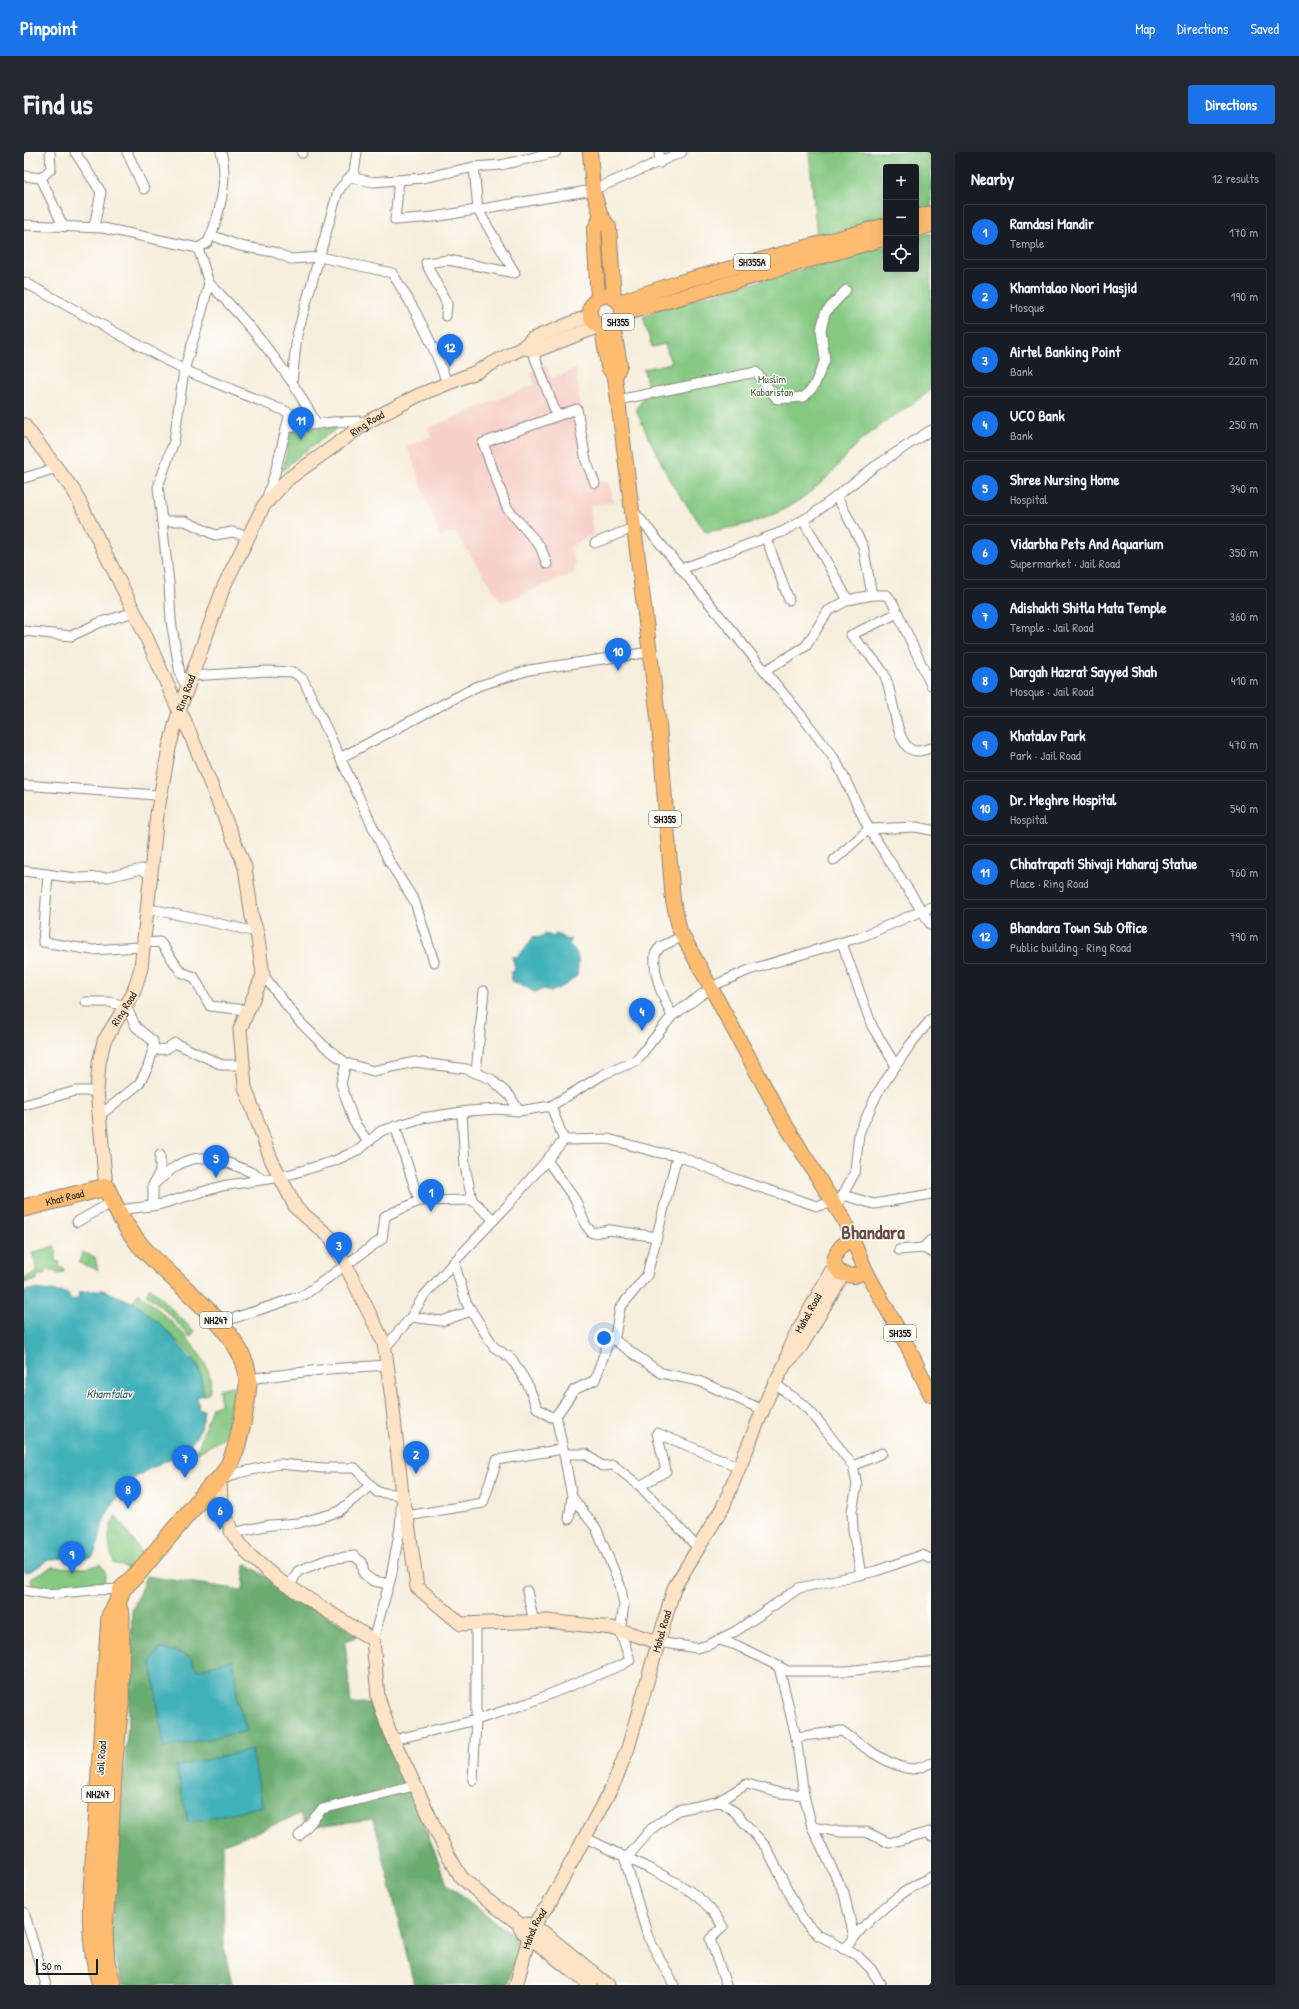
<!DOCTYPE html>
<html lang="en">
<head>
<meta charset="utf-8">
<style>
	:root { --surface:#171b24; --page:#242831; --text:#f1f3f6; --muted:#9ea1a6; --line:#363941; --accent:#1a73e8 }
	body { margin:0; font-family:"Patrick Hand",sans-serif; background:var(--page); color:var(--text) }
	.controls { position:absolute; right:12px; top:12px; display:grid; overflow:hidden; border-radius:4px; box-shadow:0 4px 16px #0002 }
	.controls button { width:36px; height:36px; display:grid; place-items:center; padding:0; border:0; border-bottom:1px solid var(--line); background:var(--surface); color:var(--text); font:20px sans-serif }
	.scale { position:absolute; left:12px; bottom:10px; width:62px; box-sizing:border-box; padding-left:4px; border:2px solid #1c1c1c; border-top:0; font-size:11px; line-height:14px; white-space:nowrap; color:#1c1c1c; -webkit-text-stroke:3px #fdfcf7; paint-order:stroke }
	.you { position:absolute; left:580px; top:1186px; width:14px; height:14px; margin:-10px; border:3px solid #fff; border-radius:50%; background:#1a73e8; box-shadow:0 0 0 6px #1a73e833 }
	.badge { display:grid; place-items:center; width:26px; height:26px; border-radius:50%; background:var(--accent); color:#fff; font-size:13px; font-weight:700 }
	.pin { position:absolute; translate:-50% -33px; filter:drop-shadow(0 1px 2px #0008) }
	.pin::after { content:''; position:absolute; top:21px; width:14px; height:12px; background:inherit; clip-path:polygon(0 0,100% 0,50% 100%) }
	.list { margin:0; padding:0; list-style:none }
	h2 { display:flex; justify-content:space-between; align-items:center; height:52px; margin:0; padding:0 16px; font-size:17px }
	h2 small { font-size:13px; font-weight:400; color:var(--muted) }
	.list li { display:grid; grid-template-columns:26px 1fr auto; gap:12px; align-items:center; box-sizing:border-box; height:56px; margin:0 8px 8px; padding:0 8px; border:1px solid var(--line); border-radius:4px }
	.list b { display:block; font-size:15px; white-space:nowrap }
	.list p { margin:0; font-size:13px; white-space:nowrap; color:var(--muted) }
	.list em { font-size:13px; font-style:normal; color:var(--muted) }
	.icon { flex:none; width:22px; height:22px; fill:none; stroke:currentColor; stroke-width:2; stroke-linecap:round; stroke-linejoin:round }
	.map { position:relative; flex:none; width:907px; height:1833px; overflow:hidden; border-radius:4px }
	header { display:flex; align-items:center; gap:24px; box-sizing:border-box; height:56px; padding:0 20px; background:var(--accent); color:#fff }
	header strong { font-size:19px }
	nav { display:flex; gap:22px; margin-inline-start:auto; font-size:14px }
	.intro { display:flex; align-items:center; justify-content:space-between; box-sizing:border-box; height:96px; padding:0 24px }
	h1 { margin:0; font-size:28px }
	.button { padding:10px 18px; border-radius:4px; background:var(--accent); color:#fff; font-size:14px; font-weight:700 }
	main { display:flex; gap:24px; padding:0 24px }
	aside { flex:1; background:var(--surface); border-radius:4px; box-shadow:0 4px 16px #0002 }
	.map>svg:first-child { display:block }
	.built { fill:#f7d0ca }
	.green { fill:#84c881; stroke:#50724e }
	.forest { fill:#6bac6f; stroke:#446446; fill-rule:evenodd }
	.water { fill:#40b0b9; stroke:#2e666a }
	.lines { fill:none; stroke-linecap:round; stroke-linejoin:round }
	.street-casing { stroke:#89857c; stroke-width:11 }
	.secondary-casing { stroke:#89857c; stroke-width:15 }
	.primary-casing { stroke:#89857c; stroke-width:16 }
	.highway-casing { stroke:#89857c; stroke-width:19 }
	.street { stroke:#fff; stroke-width:9 }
	.secondary { stroke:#fee4c6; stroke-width:13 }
	.primary { stroke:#fdbc70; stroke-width:14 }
	.highway { stroke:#fdbc70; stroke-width:17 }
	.labels { text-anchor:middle; stroke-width:3; stroke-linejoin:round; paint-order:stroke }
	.shield { fill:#fdfcf7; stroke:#605f5e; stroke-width:1 }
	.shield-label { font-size:10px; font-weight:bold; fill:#1c1c1c }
	.park-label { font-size:11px; fill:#466144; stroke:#fdfcf7 }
	.street-label { font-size:11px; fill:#1c1c1c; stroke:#fdfcf7 }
	.water-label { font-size:12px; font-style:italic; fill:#2c5f63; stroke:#fdfcf7 }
	.town-label { font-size:19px; font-weight:bold; fill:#694d42; stroke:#fdfcf7 }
</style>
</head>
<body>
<header>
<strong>Pinpoint</strong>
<nav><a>Map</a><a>Directions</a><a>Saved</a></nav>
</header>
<div class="intro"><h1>Find us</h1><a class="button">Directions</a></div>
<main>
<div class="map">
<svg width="907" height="1833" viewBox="0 0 907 1833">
	<rect width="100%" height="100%" fill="#fdfcf7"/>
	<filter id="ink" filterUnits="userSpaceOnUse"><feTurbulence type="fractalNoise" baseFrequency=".025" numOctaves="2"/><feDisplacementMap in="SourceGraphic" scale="8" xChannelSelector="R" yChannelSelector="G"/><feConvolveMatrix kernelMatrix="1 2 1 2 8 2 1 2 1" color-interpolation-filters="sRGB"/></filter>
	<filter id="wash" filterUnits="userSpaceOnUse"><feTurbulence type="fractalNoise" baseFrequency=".012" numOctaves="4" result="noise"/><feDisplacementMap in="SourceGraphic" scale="16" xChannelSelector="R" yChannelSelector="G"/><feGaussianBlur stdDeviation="0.9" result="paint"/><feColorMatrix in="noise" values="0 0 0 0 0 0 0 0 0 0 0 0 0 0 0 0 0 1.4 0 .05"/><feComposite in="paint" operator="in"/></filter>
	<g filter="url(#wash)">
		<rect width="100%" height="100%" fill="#f6eedd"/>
		<polygon class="built" points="522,213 527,227 552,217 563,304 574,330 586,329 589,350 566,354 569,383 546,394 552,414 550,416 552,420 478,451 431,380 416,385 383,294 407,285 404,276 511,232 506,220"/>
		<g class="green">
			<polygon points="785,0 907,0 907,57 892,61 892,15 862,15 862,68 793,85"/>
			<path d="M 907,81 L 907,238 C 885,256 859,269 838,288 C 823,301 812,318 798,330 C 761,363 730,373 682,380 L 647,331 L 612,259 L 624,237 L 620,217 L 647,211 L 641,192 L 628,195 L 619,165 L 638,156 L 862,94 L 862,117 L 892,117 L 892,85 Z"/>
			<polygon points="316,274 272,306 259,319 267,279"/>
			<polygon points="30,1094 33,1099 31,1109 36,1110 35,1115 40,1117 40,1120 35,1122 23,1116 20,1123 13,1123 13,1128 0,1131 0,1126 14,1120 8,1101"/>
			<polygon points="58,1100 71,1105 74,1118 55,1111"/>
			<polygon points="126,1135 171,1180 166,1185 145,1162 122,1142"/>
			<path d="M 115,1141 C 136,1159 200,1211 184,1242 L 180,1243 C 178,1234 177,1224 175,1215 C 170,1202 126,1163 113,1152 L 108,1150 Z"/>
			<polygon points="211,1233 200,1286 172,1302 188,1255 197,1253 195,1237"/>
			<path d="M 92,1364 L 119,1403 L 106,1417 L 90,1411 C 85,1396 81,1379 92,1364 Z"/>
			<polygon points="76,1412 82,1421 80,1431 32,1436 8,1433 6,1426 29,1415 64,1416"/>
		</g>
		<path class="forest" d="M 221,1411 L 336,1484 L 321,1489 L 327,1552 L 353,1550 L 423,1732 L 498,1791 L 483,1833 L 390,1833 L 350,1667 L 283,1675 L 276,1662 L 230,1681 L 199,1692 L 200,1795 L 208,1833 L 98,1833 L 86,1791 L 105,1560 L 108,1459 L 122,1424 L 219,1438 ZM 135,1497 L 151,1499 L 166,1505 L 173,1518 L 209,1508 L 214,1550 L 223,1579 Z"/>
		<g class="water">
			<path d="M 532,781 L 543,788 L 547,787 L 545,793 C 557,800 554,812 553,824 L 543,832 L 527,840 L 520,837 L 510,840 L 495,831 L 488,830 L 487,820 L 491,816 L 488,804 L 493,805 L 501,797 L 510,784 L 514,786 L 522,782 L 530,785 Z"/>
			<path d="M 10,1137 L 44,1141 L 46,1148 L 54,1147 L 55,1140 L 79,1138 L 113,1152 L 140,1176 L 174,1214 L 180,1243 L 173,1245 L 175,1258 L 180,1258 C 176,1311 130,1304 103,1333 C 96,1341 87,1354 82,1363 C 76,1377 76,1391 69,1404 C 55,1409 39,1404 25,1408 C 17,1411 9,1421 0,1420 L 0,1139 Z"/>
			<polygon points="135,1497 151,1499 166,1505 173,1518 209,1508 214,1550 223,1579 140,1596 127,1509"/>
			<polygon points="228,1598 239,1654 164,1671 152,1614"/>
		</g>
	</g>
	<g filter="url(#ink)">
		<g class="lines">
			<defs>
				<g id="street">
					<polyline points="51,0 77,40 70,75"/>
					<polyline points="103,0 120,37"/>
					<polyline points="635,0 636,11"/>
					<polyline points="278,1 279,0"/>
					<polyline points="0,24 17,26 27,17 26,0"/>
					<polyline points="326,25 349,30 398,26 450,15 477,13 532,0"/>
					<polyline points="17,26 39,74"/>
					<polyline points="375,28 371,68 410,65 569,38 658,0"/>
					<polyline points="0,73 79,76 174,96"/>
					<path d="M 187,83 L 216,94 L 250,100 L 267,107 L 296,105 L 368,121 C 391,156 409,191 423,231"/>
					<polyline points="0,130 160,218 266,261 251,321 242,348"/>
					<path d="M 185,131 L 174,96 L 184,90 C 195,66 205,26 197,0"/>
					<polyline points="422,164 423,152 402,111 424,108 491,121 454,58 450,15"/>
					<polyline points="508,198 533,264 459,291 483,356 516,394 523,412"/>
					<polyline points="268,230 293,272"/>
					<polyline points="594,248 732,220 753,247 780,245 790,234 801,208 797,178 801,161 822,138"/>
					<polyline points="533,264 553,257 562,309 571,331"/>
					<polyline points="262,276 309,270 344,269"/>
					<polyline points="0,326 33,316"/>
					<polyline points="813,345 839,394 848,443"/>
					<polyline points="608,357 777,563 812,609 845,677 907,773"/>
					<polyline points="779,368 824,448"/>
					<polyline points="138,369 161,369 191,383 208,380 224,384"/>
					<polyline points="742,386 765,448"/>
					<polyline points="571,391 609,376"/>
					<polyline points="657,417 758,380 788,363 850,315 907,278"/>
					<path d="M 874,461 L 827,483 C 837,494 853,509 860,522 C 870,541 870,586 886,597 C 893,601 900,598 907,596"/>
					<polyline points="0,479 47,484 77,470 111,460"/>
					<polyline points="741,519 782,494 804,459 824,448 848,443 863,443 869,451 907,533"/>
					<polyline points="167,524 243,519 269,520 279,527 365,709 391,750 410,810"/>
					<path d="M 163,537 L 156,522 L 147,469 L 145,431 L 134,335 L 150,289 L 160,218 L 177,163 L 185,131 C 216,162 243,194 268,230 L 273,183 L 314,39 L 330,20 L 333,0"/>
					<polyline points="316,606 454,534 505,518 626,500"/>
					<polyline points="0,633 132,643 136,646"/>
					<polyline points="810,708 845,677 892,675 907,678"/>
					<polyline points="0,719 51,726 84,725 118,717 127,725"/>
					<polyline points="24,722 19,790 68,798 115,795 120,791 136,790 157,820 170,825 186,854 223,858"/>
					<polyline points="123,760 132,758 233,780"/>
					<polyline points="818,791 848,874 872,914"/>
					<polyline points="239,823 275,869 299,893 322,911 349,919 391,910 442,917 467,927 486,944 495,959"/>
					<polyline points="62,850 85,850 102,854 112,875 129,889 130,898 142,897 151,891 198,913 219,913"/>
					<path d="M 648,864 C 639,845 629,824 631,802 L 636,795 L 659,784"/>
					<polyline points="322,911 317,932 330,970 344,990"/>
					<polyline points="452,921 460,839"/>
					<polyline points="0,953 52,939 73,939"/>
					<polyline points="527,954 540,988 584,987 632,1000 655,1004 711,1027 793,1054 815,1050 831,1020 835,981 854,940 886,893 907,867"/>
					<polyline points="438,960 441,1014 448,1048 470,1068"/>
					<polyline points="75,964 115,932 124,915 129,897"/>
					<polyline points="371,974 395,1049 448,1048"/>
					<path d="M 136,1003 L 136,1019 L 129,1033 C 137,1026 145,1019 154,1013 C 180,997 208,1012 233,1023 L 239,1027"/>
					<polyline points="523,1008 552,1049 561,1072 568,1081 586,1078 633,1085"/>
					<polyline points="129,1033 129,1053"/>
					<polyline points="819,1043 850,1052 907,1042"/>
					<polyline points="97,1065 103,1057 134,1053 198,1034 257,1025 310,1009 336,997 357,979 398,966 445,959 473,957 495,959 527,954 580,922 612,909 648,864 691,833 725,818 839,784 907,755"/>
					<polyline points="53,1070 88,1050"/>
					<polyline points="899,1096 907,1088"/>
					<polyline points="875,1098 899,1096 907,1100"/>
					<polyline points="430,1110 399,1145 387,1165 418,1169 447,1159"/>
					<polyline points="195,1171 280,1143 358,1087 361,1064 395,1049"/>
					<polyline points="586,1185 591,1184 596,1156 623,1123 651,1012 655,1004"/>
					<polyline points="360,1197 387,1165"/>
					<polyline points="224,1227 304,1217 363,1213"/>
					<polyline points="751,1232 781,1254 797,1272 829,1314 833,1333 828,1359 829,1378 837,1423"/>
					<polyline points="532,1264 527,1265 513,1256 505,1235 488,1207 470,1195 442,1150 430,1110 483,1054 540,988"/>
					<polyline points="540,1302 548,1345 545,1367"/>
					<polyline points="829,1314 858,1301"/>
					<polyline points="198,1328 214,1321 255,1312 299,1316 331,1316 353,1340 378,1343 376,1376 367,1425 349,1488"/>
					<polyline points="616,1334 642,1319 633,1281 715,1315"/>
					<polyline points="383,1364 459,1351 473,1308 539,1297"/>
					<polyline points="208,1381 246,1373 275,1371 314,1360 347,1333"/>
					<polyline points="673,1395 616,1334 589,1313 578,1314 562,1302 540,1302 532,1264 550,1238 571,1228 586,1185 637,1221 675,1229 739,1258"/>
					<polyline points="265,1435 274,1419 305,1407 330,1404 338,1410 340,1422 349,1429 365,1432"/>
					<polyline points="0,1438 25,1442 69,1438 98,1437"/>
					<polyline points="503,1439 510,1470"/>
					<polyline points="695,1488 712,1493 764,1519 824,1519 887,1511 907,1510"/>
					<polyline points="634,1490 673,1496 684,1493 712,1479 775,1436 852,1419 898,1403 907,1407"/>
					<path d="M 755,1515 L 772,1585 L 818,1579 C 834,1592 868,1616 889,1617 C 894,1617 902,1613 907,1611"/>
					<polyline points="772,1585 780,1643 788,1675 820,1741 830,1785"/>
					<polyline points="369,1588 452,1568 504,1551 600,1512 606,1508 596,1479 600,1453 596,1433 572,1376 548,1345"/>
					<polyline points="449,1628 452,1568 452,1472"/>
					<polyline points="693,1650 699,1651 711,1660 742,1695 779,1768 794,1783 834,1804 847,1817 857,1833"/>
					<polyline points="788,1675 816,1680 842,1680 865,1691 905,1680 907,1684"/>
					<polyline points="275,1684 298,1657 390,1634"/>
					<path d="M 560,1685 C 580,1695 599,1704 618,1713 C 650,1729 681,1742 699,1775 L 686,1787 L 702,1833"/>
					<polyline points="0,1760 22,1833"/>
					<path d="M 819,1797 C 827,1793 831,1783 838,1776 C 859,1756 880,1737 907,1725"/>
					<polyline points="650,1833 624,1785 601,1708 627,1677 654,1658 693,1650 723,1632 756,1641 780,1643"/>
				</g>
				<g id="secondary">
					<polyline points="498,196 514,198 573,175"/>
					<polyline points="0,273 50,339 116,471 155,559 160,567 221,715 228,765 233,780 239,823 216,877 221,935 247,1007 272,1056 307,1086 322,1114 360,1191 368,1247 378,1343 383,1364 393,1435 437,1472 523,1469 588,1476 634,1490"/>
					<path id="s1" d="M 82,1035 L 73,939 L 75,911 L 80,889 L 109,842 L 117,816 L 133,663 L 145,596 L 155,559 L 200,434 L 240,353 L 264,327 L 345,269 L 395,243 L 452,220 L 498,196 L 508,187 L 565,164"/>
					<polyline points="764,1209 776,1196 819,1122"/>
					<polyline points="196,1328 197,1351 208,1381 225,1403 253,1427 349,1488 354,1545 366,1581 422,1699 437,1725 463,1748 494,1771 499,1780 566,1833"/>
					<polyline points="503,1772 519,1780 584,1833"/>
					<path id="s2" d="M 492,1833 C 500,1808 504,1772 524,1754 L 590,1631 L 604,1596 L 650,1436 L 699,1355 L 745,1243 L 762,1210 L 767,1192 L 810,1114"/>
				</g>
				<g id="primary">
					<polyline points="566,0 569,38 577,64 585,75 590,146"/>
					<polyline points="892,65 907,61"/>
					<polyline points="892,78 907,73"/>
					<circle cx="582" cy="160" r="16"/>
					<polyline points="574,146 570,79 577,64"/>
					<polyline points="595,150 653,131 862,73"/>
					<polyline points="599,162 862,86"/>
					<path d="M 589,174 L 596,213 L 591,225 L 635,573 L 649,749 L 656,779 L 761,972 L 820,1068 L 842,1119 L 830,1124 L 818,1122 L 810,1114 C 810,1100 816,1093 828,1087"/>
					<polyline points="578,176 584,215 591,225"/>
					<polyline points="842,1119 886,1199 907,1243"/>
				</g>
				<g id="highway">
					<path id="s3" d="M 0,1056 L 82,1035 C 91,1056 102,1076 116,1093 C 146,1128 223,1180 224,1228 C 224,1245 220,1263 216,1280 C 212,1299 204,1323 187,1334 L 115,1420 L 98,1437 L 93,1452 L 86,1464 C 81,1533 77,1601 73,1670 C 70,1723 60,1781 77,1833"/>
					<polyline points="89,1833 82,1810 80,1782 90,1608 96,1553 97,1464 93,1452"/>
				</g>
			</defs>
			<use href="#street" class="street-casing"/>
			<use href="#secondary" class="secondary-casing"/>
			<use href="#primary" class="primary-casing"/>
			<use href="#highway" class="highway-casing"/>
			<use href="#street" class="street"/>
			<use href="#secondary" class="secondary"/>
			<use href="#primary" class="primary"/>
			<use href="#highway" class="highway"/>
		</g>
	</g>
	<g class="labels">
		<g class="shield">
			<rect x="710" y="102" width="36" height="16" rx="3"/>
			<rect x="578" y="162" width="32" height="16" rx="3"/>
			<rect x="625" y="659" width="32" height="16" rx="3"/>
			<rect x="176" y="1160" width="32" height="16" rx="3"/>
			<rect x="860" y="1173" width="32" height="16" rx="3"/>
			<rect x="58" y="1634" width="32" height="16" rx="3"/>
		</g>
		<g class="shield-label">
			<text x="728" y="114">SH355A</text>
			<text x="594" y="174">SH355</text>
			<text x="641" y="671">SH355</text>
			<text x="192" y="1172">NH247</text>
			<text x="876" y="1185">SH355</text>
			<text x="74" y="1646">NH247</text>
		</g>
		<g class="park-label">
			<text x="748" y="231">Muslim<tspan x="748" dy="13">Kabaristan</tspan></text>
		</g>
		<g class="street-label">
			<text dy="4" stroke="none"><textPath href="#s1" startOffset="845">Ring Road</textPath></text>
			<text dy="4" stroke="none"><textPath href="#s1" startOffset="509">Ring Road</textPath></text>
			<text dy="4" stroke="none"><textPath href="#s1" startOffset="185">Ring Road</textPath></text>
			<text dy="4" stroke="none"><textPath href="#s3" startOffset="42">Khat Road</textPath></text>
			<text dy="4" stroke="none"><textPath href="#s2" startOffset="737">Mahal Road</textPath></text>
			<text dy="4" stroke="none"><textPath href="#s2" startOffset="385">Mahal Road</textPath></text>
			<text transform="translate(77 1606) rotate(-85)" y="4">Jail Road</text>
			<text dy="4" stroke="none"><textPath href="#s2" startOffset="59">Mahal Road</textPath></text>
		</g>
		<g class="water-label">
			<text x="85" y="1246">Khamtalav</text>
		</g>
		<g class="town-label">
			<text x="849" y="1087">Bhandara</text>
		</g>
	</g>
</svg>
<div class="controls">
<button>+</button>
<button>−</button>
<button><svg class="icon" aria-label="locate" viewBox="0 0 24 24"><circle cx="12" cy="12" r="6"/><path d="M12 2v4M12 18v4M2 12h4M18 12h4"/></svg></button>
</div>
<div class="scale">50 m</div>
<div class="you"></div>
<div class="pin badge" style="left:407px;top:1060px">1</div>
<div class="pin badge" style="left:392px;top:1322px">2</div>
<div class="pin badge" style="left:315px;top:1113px">3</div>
<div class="pin badge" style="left:618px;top:879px">4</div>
<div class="pin badge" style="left:192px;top:1026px">5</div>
<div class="pin badge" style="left:196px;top:1378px">6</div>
<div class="pin badge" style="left:161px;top:1326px">7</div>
<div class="pin badge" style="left:104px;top:1357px">8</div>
<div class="pin badge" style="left:48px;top:1422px">9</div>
<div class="pin badge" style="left:594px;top:519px">10</div>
<div class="pin badge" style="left:277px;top:288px">11</div>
<div class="pin badge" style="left:426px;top:215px">12</div>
</div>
<aside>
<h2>Nearby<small>12 results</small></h2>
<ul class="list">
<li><span class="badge">1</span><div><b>Ramdasi Mandir</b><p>Temple</p></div><em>170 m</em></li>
<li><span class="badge">2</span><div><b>Khamtalao Noori Masjid</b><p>Mosque</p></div><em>190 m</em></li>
<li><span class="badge">3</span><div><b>Airtel Banking Point</b><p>Bank</p></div><em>220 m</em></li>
<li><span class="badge">4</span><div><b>UCO Bank</b><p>Bank</p></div><em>250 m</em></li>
<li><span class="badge">5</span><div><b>Shree Nursing Home</b><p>Hospital</p></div><em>340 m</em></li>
<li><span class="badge">6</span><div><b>Vidarbha Pets And Aquarium</b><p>Supermarket · Jail Road</p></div><em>350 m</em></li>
<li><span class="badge">7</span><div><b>Adishakti Shitla Mata Temple</b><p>Temple · Jail Road</p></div><em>360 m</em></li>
<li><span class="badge">8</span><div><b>Dargah Hazrat Sayyed Shah</b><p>Mosque · Jail Road</p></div><em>410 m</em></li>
<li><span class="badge">9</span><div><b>Khatalav Park</b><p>Park · Jail Road</p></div><em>470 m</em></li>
<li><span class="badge">10</span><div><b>Dr. Meghre Hospital</b><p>Hospital</p></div><em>540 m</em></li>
<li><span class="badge">11</span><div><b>Chhatrapati Shivaji Maharaj Statue</b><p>Place · Ring Road</p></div><em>760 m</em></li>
<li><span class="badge">12</span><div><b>Bhandara Town Sub Office</b><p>Public building · Ring Road</p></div><em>790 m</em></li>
</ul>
</aside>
</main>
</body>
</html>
